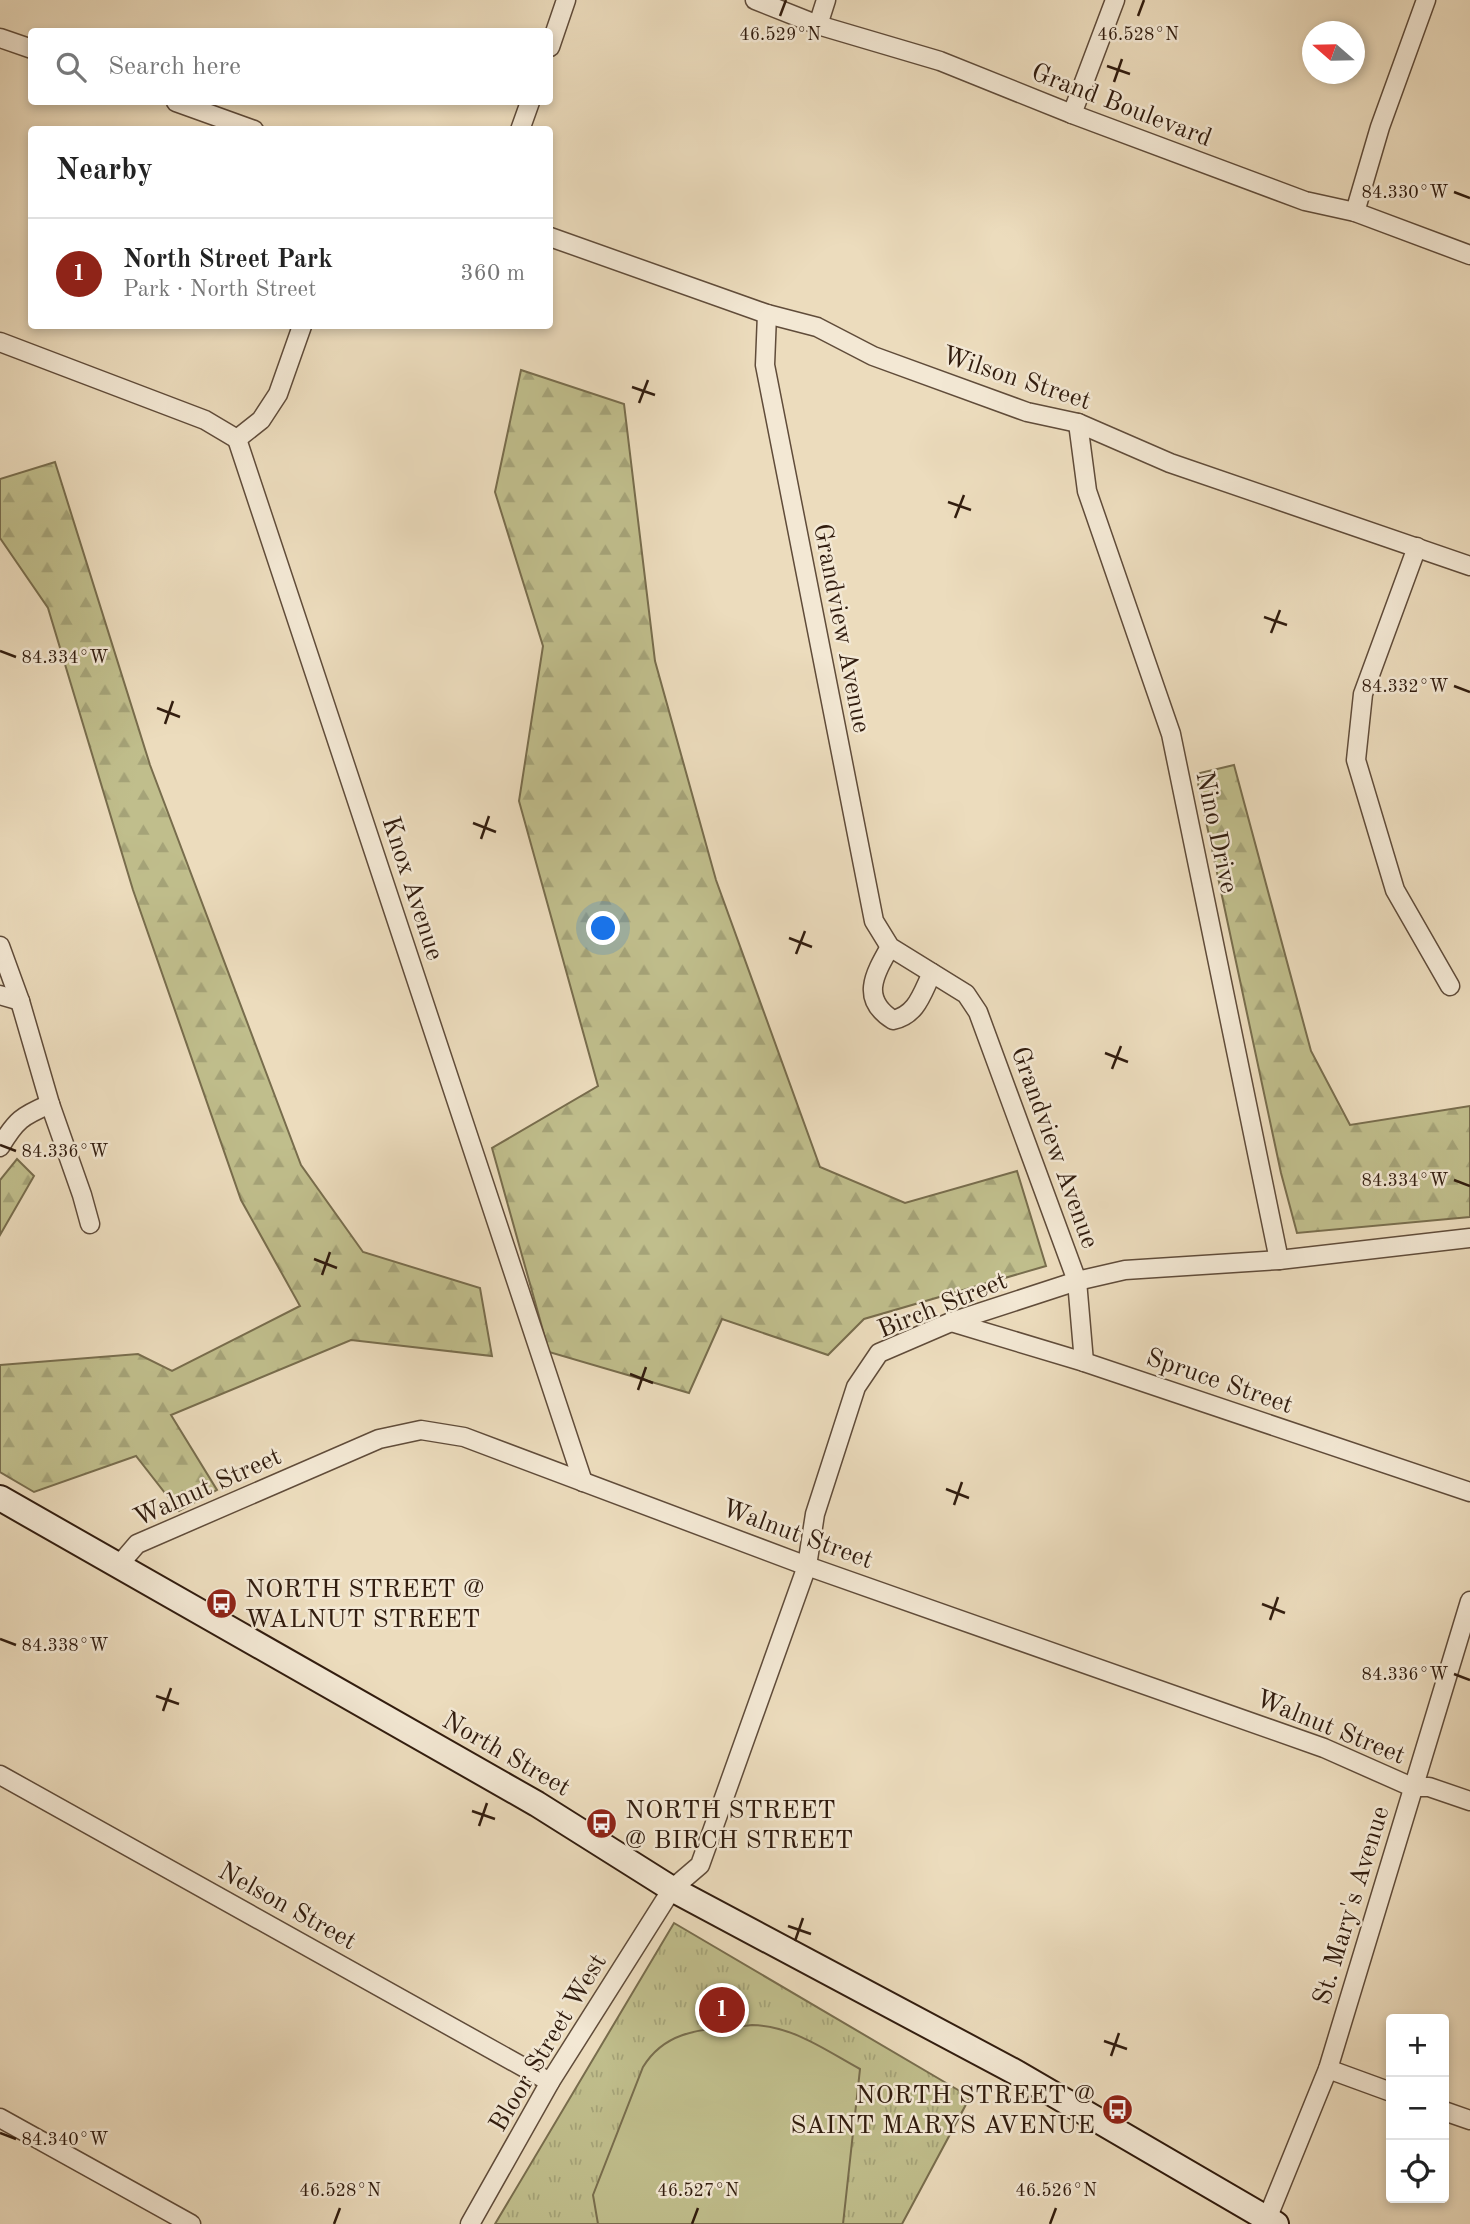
<!DOCTYPE html>
<html lang="en">
<head>
<meta charset="utf-8">
<style>
	:root { --surface:#fff; --page:#f2f2f2; --text:#222; --muted:#767676; --line:#e0e0e0; --accent:#8f2418 }
	body { margin:0; font-family:"Old Standard TT",serif; background:var(--page); color:var(--text) }
	.controls { position:absolute; right:21px; bottom:21px; display:grid; overflow:hidden; border-radius:7px; box-shadow:0 4px 10px #0003 }
	.controls button { width:63px; height:63px; display:grid; place-items:center; padding:0; border:0; border-bottom:2px solid var(--line); background:var(--surface); color:var(--text); font:35px sans-serif }
	.compass { position:absolute; left:1302px; top:21px; width:63px; height:63px; border-radius:50%; background:var(--surface); box-shadow:0 4px 10px #0003; rotate:290deg }
	.you { position:absolute; left:604px; top:929px; width:24px; height:24px; margin:-18px; border:5px solid #fff; border-radius:50%; background:#1a73e8; box-shadow:0 0 0 10px #1a73e833 }
	.badge { display:grid; place-items:center; width:46px; height:46px; border-radius:50%; background:var(--accent); color:#fff; font-size:23px; font-weight:700 }
	.pin { position:absolute; translate:-50% -50%; border:4px solid #fff; box-shadow:0 2px 7px #0006 }
	.list { margin:0; padding:0; list-style:none }
	h2 { display:flex; justify-content:space-between; align-items:center; height:91px; margin:0; padding:0 28px; font-size:30px }
	h2 small { font-size:23px; font-weight:400; color:var(--muted) }
	.list li { display:grid; grid-template-columns:46px 1fr auto; gap:21px; align-items:center; box-sizing:border-box; height:112px; padding:0 28px; border-top:2px solid var(--line) }
	.list b { display:block; font-size:26px; white-space:nowrap }
	.list p { margin:0; font-size:23px; white-space:nowrap; color:var(--muted) }
	.list em { font-size:23px; font-style:normal; color:var(--muted) }
	.icon { flex:none; width:38px; height:38px; fill:none; stroke:currentColor; stroke-width:2; stroke-linecap:round; stroke-linejoin:round }
	.map { position:relative; flex:none; width:1470px; height:2224px; overflow:hidden }
	.search { position:absolute; background:var(--surface); box-shadow:0 4px 10px #0003; left:28px; top:28px; width:525px; height:77px; display:flex; align-items:center; gap:18px; box-sizing:border-box; padding:0 24px; border-radius:7px; color:var(--muted); font-size:26px }
	.panel { position:absolute; background:var(--surface); box-shadow:0 4px 10px #0003; left:28px; top:126px; width:525px; height:203px; border-radius:7px }
	.map>svg:first-child { display:block }
	.grass { fill:url(#grass-tufts); stroke:#786d4d; stroke-width:2 }
	.forest { fill:url(#forest-firs); stroke:#786d4d; stroke-width:2 }
	.pitch { fill:#c0be8c; stroke:#786d4d; stroke-width:2 }
	.lines { fill:none; stroke-linecap:round; stroke-linejoin:round }
	.street-casing { stroke:#604c3a; stroke-width:21 }
	.secondary-casing { stroke:#311c0e; stroke-width:28 }
	.street { stroke:#f3e8d4; stroke-width:18 }
	.secondary { stroke:#f3e8d4; stroke-width:24 }
	.ticks { fill:none; stroke:#311c0e; stroke-width:2.5 }
	.labels { text-anchor:middle; stroke-width:5; stroke-linejoin:round; paint-order:stroke }
	.street-label { font-size:26px; fill:#311c0e; stroke:#f3e8d4 }
	.poi-label { font-size:26px; fill:#311c0e; stroke:#f3e8d4; text-anchor:start }
	.ticks-label { font-size:18px; text-anchor:middle; fill:#311c0e; stroke:#f3e8d4; stroke-width:5; stroke-linejoin:round; paint-order:stroke }
</style>
</head>
<body>
<div class="map">
<svg width="1470" height="2224" viewBox="0 0 1470 2224">
	<defs>
		<pattern id="grass-tufts" width="24" height="20" patternUnits="userSpaceOnUse" patternTransform="scale(1.75)"><rect width="24" height="20" fill="#c0be8c"/><path d="M3 7l-1-3M5 7V3M7 7l1-3M15 17l-1-3M17 17v-4M19 17l1-3" fill="none" stroke="#a5a378"/></pattern>
		<pattern id="forest-firs" width="22" height="20" patternUnits="userSpaceOnUse" patternTransform="scale(1.75)"><rect width="22" height="20" fill="#c0be8c"/><path d="M5 1l3.5 6h-7zM16 11l3.5 6h-7z" fill="#a5a378"/></pattern>
	</defs>
	<rect width="100%" height="100%" fill="#ecdcbd"/>
	<filter id="stains"><feTurbulence type="fractalNoise" baseFrequency=".00286" numOctaves="4"/><feColorMatrix values="0 0 0 0 .2 0 0 0 0 .09 0 0 0 0 .02 0 0 0 .5 -.17"/></filter>
	<radialGradient id="worn" r=".72"><stop offset=".6" stop-color="#630" stop-opacity="0"/><stop offset="1" stop-color="#630" stop-opacity=".3"/></radialGradient>
	<polygon class="grass" points="674,1923 970,2097 902,2224 495,2224"/>
	<g class="forest">
		<polygon points="521,370 624,404 655,661 716,880 820,1167 905,1203 1017,1171 1046,1266 864,1319 828,1355 722,1319 689,1393 549,1352 492,1148 598,1086 519,801 543,646 495,492"/>
		<polygon points="55,462 150,765 301,1165 363,1252 480,1288 492,1356 351,1340 171,1415 217,1490 179,1511 136,1456 34,1492 0,1472 0,1365 138,1354 172,1371 300,1306 241,1200 133,890 48,608 0,538 0,479"/>
		<polygon points="1234,765 1311,1051 1350,1125 1470,1106 1470,1217 1297,1233 1281,1173 1196,774"/>
		<polygon points="17,1159 34,1176 0,1235 0,1180"/>
	</g>
	<path class="pitch" d="M 752,2025 C 793,2026 825,2050 860,2069 L 843,2224 L 598,2224 L 593,2195 L 643,2067 C 668,2026 710,2030 752,2025 Z"/>
	<g class="lines">
		<defs>
			<g id="street">
				<polyline points="755,0 818,25 940,61 1072,114 1305,201 1355,212 1470,255"/>
				<polyline points="818,25 826,0"/>
				<polyline points="0,38 32,49"/>
				<polyline points="550,47 566,0"/>
				<polyline points="176,102 254,130"/>
				<polyline points="1072,114 1115,0"/>
				<polyline points="520,130 530,102"/>
				<polyline points="1355,212 1380,127 1426,0"/>
				<polyline points="550,237 767,314 817,327 873,356 1027,412 1078,423 1170,463 1470,566"/>
				<polyline points="767,314 765,365 874,921 890,947 966,994 978,1012 1077,1281 1084,1362"/>
				<polyline points="0,342 205,420 237,439"/>
				<polyline points="1078,423 1087,491 1171,734 1279,1260"/>
				<polyline points="237,439 583,1482"/>
				<polyline points="237,439 261,420 278,394 302,326"/>
				<polyline points="1417,547 1363,694 1356,760 1395,890 1450,986"/>
				<polyline points="0,946 20,1001 50,1104 82,1195 90,1224"/>
				<path d="M 890,947 C 874,975 860,999 893,1020 C 917,1015 922,993 932,973"/>
				<polyline points="0,995 20,1001"/>
				<path d="M 0,1147 C 16,1120 22,1116 50,1104"/>
				<polyline points="951,1322 1084,1362 1470,1492"/>
				<polyline points="119,1565 137,1544 379,1439 421,1430 464,1437 807,1566 1324,1748 1412,1787 1429,1787 1470,1801"/>
				<polyline points="0,1775 550,2082"/>
				<polyline points="1328,2069 1391,2092"/>
				<polyline points="1444,2111 1470,2120"/>
				<polyline points="0,2118 191,2224"/>
				<polyline points="1267,2219 1328,2069 1470,1601"/>
				<polyline points="470,2224 550,2082 672,1889 700,1865 807,1566 815,1514 856,1387 879,1353 951,1322 1077,1281 1125,1270 1279,1260 1470,1238"/>
			</g>
			<polyline id="secondary" points="0,1498 537,1804 672,1889 1017,2073 1276,2224"/>
		</defs>
		<use href="#street" class="street-casing"/>
		<use href="#secondary" class="secondary-casing"/>
		<use href="#street" class="street"/>
		<use href="#secondary" class="secondary"/>
	</g>
	<path class="ticks" d="M 780,16 L 786,0M 1138,16 L 1144,0M 1107,66 L 1130,74M 1114,82 L 1122,59M 1454,192 L 1470,198M 632,387 L 655,395M 639,403 L 648,380M 948,502 L 971,510M 955,518 L 964,495M 1264,617 L 1287,625M 1271,633 L 1280,610M 0,651 L 16,657M 1454,686 L 1470,692M 157,708 L 180,717M 165,724 L 173,701M 473,823 L 496,832M 481,839 L 489,816M 789,938 L 812,947M 796,954 L 805,931M 1105,1053 L 1128,1062M 1112,1069 L 1121,1046M 0,1145 L 16,1151M 1454,1180 L 1470,1186M 314,1259 L 337,1268M 322,1275 L 330,1252M 630,1374 L 653,1383M 638,1390 L 646,1367M 946,1489 L 969,1498M 954,1505 L 962,1482M 1262,1604 L 1285,1613M 1270,1620 L 1278,1597M 0,1639 L 16,1645M 1454,1674 L 1470,1680M 156,1696 L 179,1704M 163,1711 L 171,1688M 472,1811 L 495,1819M 479,1826 L 487,1803M 788,1926 L 811,1934M 795,1941 L 803,1918M 1104,2041 L 1127,2049M 1111,2056 L 1119,2033M 0,2133 L 16,2139M 334,2224 L 340,2208M 692,2224 L 698,2208M 1050,2224 L 1056,2208"/>
	<defs>
		<symbol id="bus-disc" viewBox="-11 -11 22 22"><circle r="9.5" fill="#8f2418" stroke="#f3e8d4"/><path d="M-5-6H5V4H4V6H2V4H-2V6H-4V4H-5ZM-3.5-4V0h7V-4ZM-3.5 1.2v1.5H-2V1.2ZM2 1.2v1.5H3.5V1.2Z" fill="#fff"/></symbol>
	</defs>
	<g fill-rule="evenodd">
		<use href="#bus-disc" x="204" y="1586" width="35" height="35"/>
		<use href="#bus-disc" x="584" y="1806" width="35" height="35"/>
		<use href="#bus-disc" x="1100" y="2092" width="35" height="35"/>
	</g>
	<g class="labels">
		<g class="street-label">
			<text transform="translate(1122 104) rotate(21)" y="9">Grand Boulevard</text>
			<text transform="translate(1017 377) rotate(18)" y="9">Wilson Street</text>
			<text transform="translate(843 628) rotate(79)" y="9">Grandview Avenue</text>
			<text transform="translate(1218 832) rotate(78)" y="9">Nino Drive</text>
			<text transform="translate(414 888) rotate(72)" y="9">Knox Avenue</text>
			<text transform="translate(1056 1147) rotate(70)" y="9">Grandview Avenue</text>
			<text transform="translate(942 1304) rotate(-22)" y="9">Birch Street</text>
			<text transform="translate(1220 1380) rotate(19)" y="9">Spruce Street</text>
			<text transform="translate(207 1486) rotate(-24)" y="9">Walnut Street</text>
			<text transform="translate(798 1533) rotate(20)" y="9">Walnut Street</text>
			<text transform="translate(1331 1726) rotate(22)" y="9">Walnut Street</text>
			<text transform="translate(507 1753) rotate(30)" y="9">North Street</text>
			<text transform="translate(288 1905) rotate(29)" y="9">Nelson Street</text>
			<text transform="translate(1350 1905) rotate(-73)" y="9">St. Mary's Avenue</text>
			<text transform="translate(547 2042) rotate(-59)" y="9">Bloor Street West</text>
		</g>
		<g class="poi-label">
			<text x="245" y="1597">NORTH STREET @<tspan x="245" dy="30">WALNUT STREET</tspan></text>
			<text x="625" y="1818">NORTH STREET<tspan x="625" dy="30">@ BIRCH STREET</tspan></text>
			<text x="1095" y="2103" text-anchor="end">NORTH STREET @<tspan x="1095" dy="30">SAINT MARYS AVENUE</tspan></text>
		</g>
	</g>
	<g class="ticks-label">
		<text x="780" y="40">46.529°N</text>
		<text x="1138" y="40">46.528°N</text>
		<text x="1405" y="198">84.330°W</text>
		<text x="65" y="663">84.334°W</text>
		<text x="1405" y="692">84.332°W</text>
		<text x="65" y="1157">84.336°W</text>
		<text x="1405" y="1186">84.334°W</text>
		<text x="65" y="1651">84.338°W</text>
		<text x="1405" y="1680">84.336°W</text>
		<text x="65" y="2145">84.340°W</text>
		<text x="340" y="2196">46.528°N</text>
		<text x="698" y="2196">46.527°N</text>
		<text x="1056" y="2196">46.526°N</text>
	</g>
	<rect width="100%" height="100%" filter="url(#stains)"/>
	<rect width="100%" height="100%" fill="url(#worn)"/>
</svg>
<div class="controls">
<button>+</button>
<button>−</button>
<button><svg class="icon" aria-label="locate" viewBox="0 0 24 24"><circle cx="12" cy="12" r="6"/><path d="M12 2v4M12 18v4M2 12h4M18 12h4"/></svg></button>
</div>
<svg class="compass" viewBox="-18 -18 36 36"><path d="M0-13l5 13h-10z" fill="#e53935"/><path d="M0 13l5-13h-10z" fill="#767676"/></svg>
<div class="you"></div>
<div class="pin badge" style="left:722px;top:2010px">1</div>
<div class="search"><svg class="icon" aria-label="search" viewBox="0 0 24 24"><circle cx="10" cy="10" r="6"/><path d="M15 15l6 6"/></svg>Search here</div>
<section class="panel">
<h2>Nearby<small></small></h2>
<ul class="list">
<li><span class="badge">1</span><div><b>North Street Park</b><p>Park · North Street</p></div><em>360 m</em></li>
</ul>
</section>
</div>
</body>
</html>
